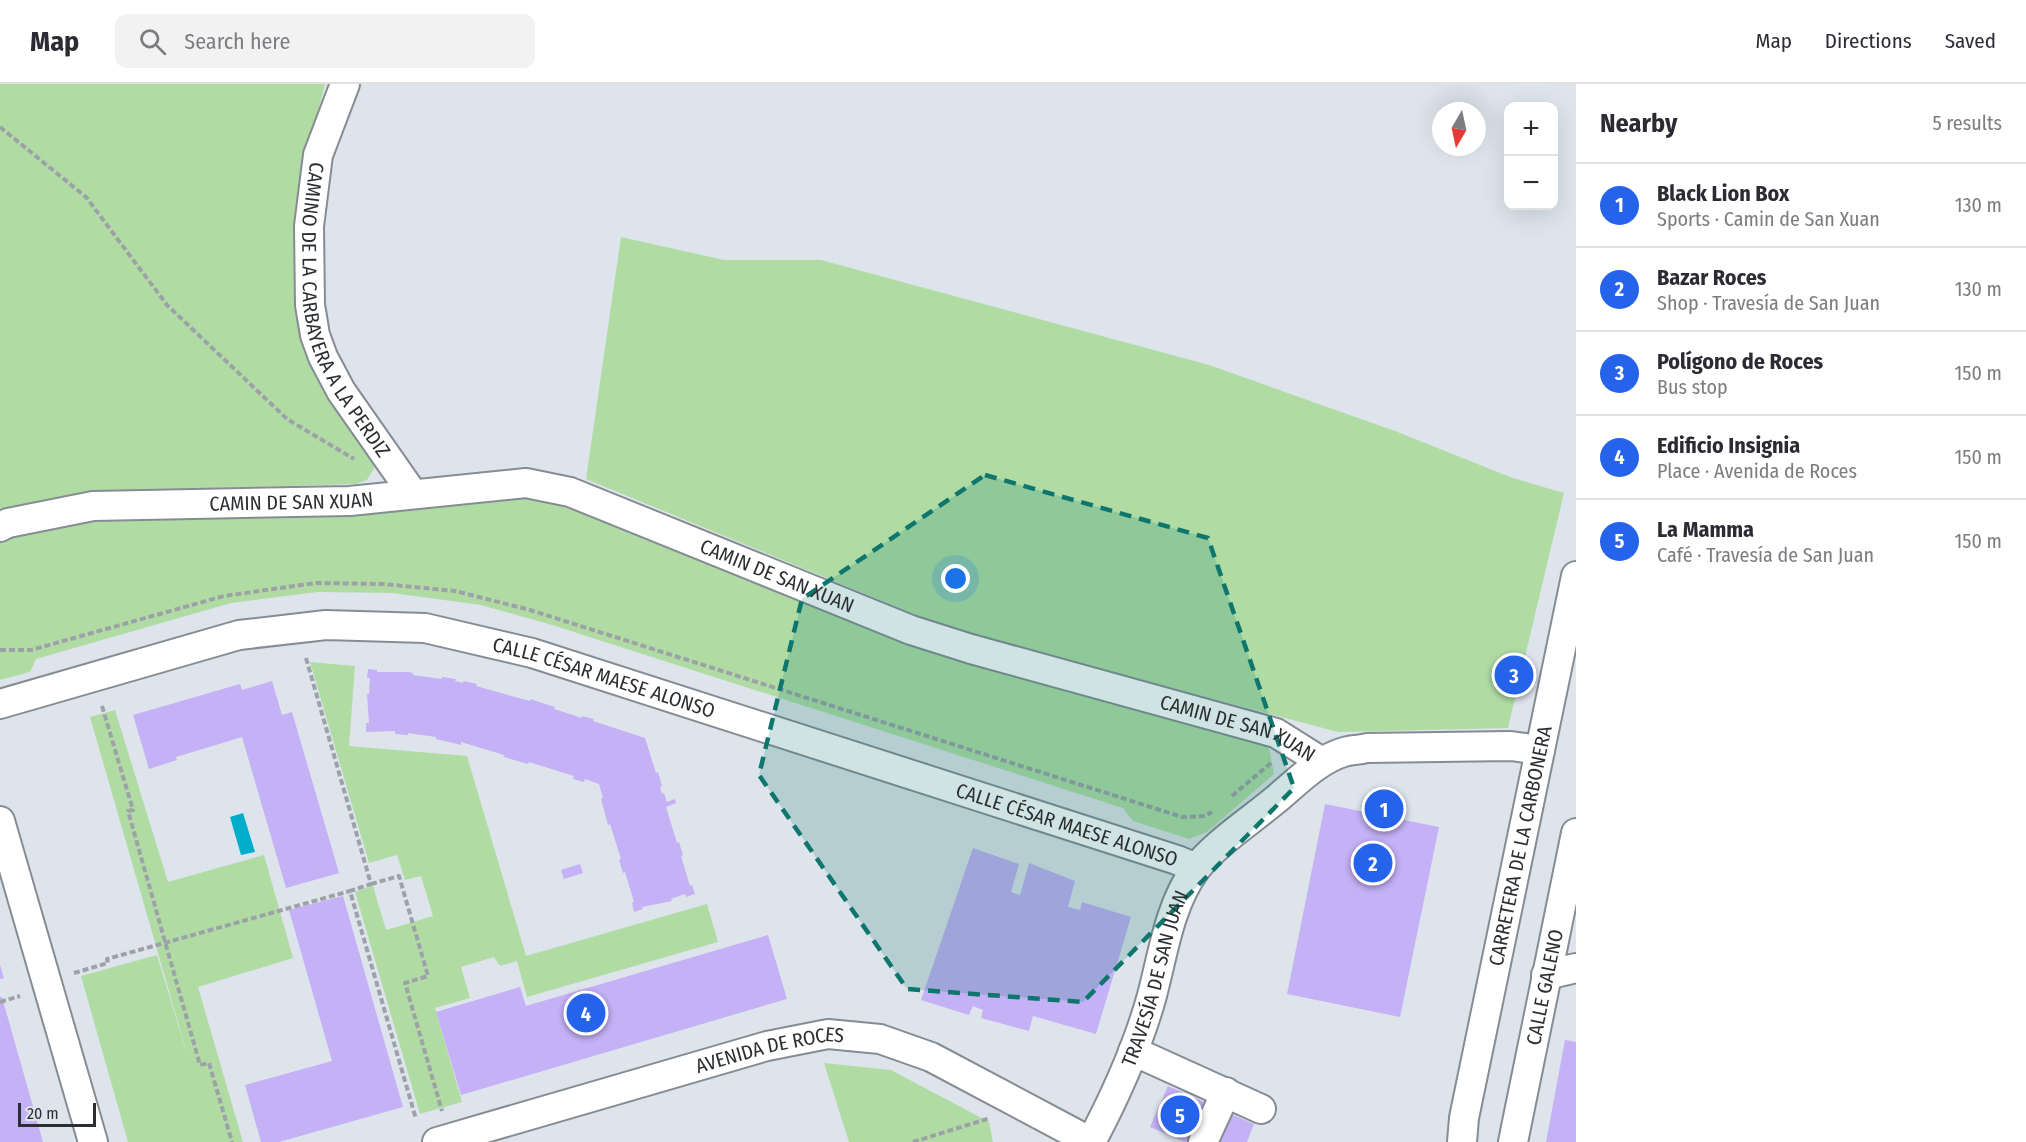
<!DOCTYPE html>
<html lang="en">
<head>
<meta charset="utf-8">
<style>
	:root { --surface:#fff; --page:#f2f2f3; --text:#2b2b33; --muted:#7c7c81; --line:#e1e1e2; --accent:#2563eb }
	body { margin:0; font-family:"Fira Sans Condensed",sans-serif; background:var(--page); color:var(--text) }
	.controls { position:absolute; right:18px; top:18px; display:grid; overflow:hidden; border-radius:12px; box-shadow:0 6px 24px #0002 }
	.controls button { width:54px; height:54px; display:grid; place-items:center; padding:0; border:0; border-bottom:2px solid var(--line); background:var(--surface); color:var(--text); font:30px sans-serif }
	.compass { position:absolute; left:1432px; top:18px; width:54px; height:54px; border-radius:50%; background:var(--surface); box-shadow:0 6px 24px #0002; rotate:189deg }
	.scale { position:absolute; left:18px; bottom:15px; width:78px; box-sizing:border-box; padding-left:6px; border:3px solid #2c2f32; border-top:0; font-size:16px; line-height:21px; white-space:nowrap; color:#2c2f32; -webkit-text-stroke:4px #dee4ec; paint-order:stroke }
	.you { position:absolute; left:956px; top:495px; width:21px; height:21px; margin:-15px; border:4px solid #fff; border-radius:50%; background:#1a73e8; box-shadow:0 0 0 9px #1a73e833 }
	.badge { display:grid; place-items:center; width:39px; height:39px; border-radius:50%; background:var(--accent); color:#fff; font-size:20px; font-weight:700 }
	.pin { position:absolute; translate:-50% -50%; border:3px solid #fff; box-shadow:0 2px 6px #0006 }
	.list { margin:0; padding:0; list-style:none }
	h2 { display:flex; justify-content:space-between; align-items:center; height:78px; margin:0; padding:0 24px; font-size:26px }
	h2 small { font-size:20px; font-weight:400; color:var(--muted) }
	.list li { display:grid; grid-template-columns:39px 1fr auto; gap:18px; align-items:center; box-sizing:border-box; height:84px; padding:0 24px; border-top:2px solid var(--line) }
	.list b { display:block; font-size:22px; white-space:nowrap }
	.list p { margin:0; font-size:20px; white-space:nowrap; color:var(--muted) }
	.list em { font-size:20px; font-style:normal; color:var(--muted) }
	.icon { flex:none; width:33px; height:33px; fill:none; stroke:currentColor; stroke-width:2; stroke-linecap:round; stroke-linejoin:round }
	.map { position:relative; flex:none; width:1576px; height:1058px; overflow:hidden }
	header { display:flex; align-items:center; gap:36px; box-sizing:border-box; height:84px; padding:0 30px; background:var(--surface); border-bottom:2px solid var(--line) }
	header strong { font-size:28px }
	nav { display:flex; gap:33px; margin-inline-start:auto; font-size:21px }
	.search { width:420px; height:54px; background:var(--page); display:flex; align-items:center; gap:15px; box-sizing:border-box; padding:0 21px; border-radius:12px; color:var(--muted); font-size:22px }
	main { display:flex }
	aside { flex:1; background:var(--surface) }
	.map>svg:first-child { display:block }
	.green { fill:#b0dca4 }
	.water { fill:#00adca }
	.building { fill:#c4b1f6 }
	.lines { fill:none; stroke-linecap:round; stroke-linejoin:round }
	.minor-casing { stroke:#868c94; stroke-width:32 }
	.path { stroke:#9da2a8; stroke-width:4; stroke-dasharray:6 3; stroke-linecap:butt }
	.minor { stroke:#fff; stroke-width:28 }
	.marked { fill:#0f766e; fill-opacity:0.2; stroke:#0f766e; stroke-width:4.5; stroke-dasharray:12 8; stroke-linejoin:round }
	.labels { text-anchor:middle; stroke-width:6; stroke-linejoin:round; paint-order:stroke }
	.street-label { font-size:20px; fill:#2c2f32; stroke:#dee4ec }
</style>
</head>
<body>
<header>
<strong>Map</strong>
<div class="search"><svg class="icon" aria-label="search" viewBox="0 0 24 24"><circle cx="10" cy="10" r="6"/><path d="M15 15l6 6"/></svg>Search here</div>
<nav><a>Map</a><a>Directions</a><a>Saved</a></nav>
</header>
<main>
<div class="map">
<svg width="1576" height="1058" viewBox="0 0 1576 1058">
	<rect width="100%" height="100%" fill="#dee4ec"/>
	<g class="green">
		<polygon points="0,0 325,0 299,103 295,157 303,251 375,383 367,396 356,400 144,406 59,413 0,425"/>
		<polygon points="621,153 724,176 821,176 1209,281 1395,347 1510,393 1564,409 1508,644 1338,648 953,546 586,395"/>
		<polygon points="528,412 564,419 1268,659 1274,690 1207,748 1189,755 1133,737 1123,724 552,541 481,521 392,509 318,508 231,519 36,575 30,588 0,596 0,456 5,453 81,436"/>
		<polygon points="310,578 355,582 349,662 467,672 526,872 707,820 718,858 527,913 517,877 500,882 494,873 461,883 470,914 435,924 462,1018 420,1030 355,808 373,802 386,846 433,832 421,792 405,796 397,771 369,779"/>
		<polygon points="115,626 168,798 264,771 293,874 198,903 243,1058 128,1058 81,892 157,871 190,980 90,633"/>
		<polygon points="824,979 891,986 989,1038 993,1058 849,1058"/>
	</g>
	<polygon class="water" points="243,729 255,768 241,771 230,733"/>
	<g class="building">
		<polygon points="368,585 377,586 377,588 409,588 413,589 413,591 442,595 442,593 456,595 455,597 463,599 463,597 477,600 476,602 530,617 530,615 555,623 554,625 582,634 582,632 594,635 593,637 645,654 656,689 658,688 662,702 660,703 662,710 664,709 667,718 675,715 676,719 666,723 677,759 679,758 683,771 681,772 690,802 692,801 695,810 686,813 685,810 671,815 672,817 642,823 643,825 634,828 632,819 634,818 625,788 623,789 619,776 621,775 610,740 608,741 601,715 603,714 599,700 585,695 584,698 573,695 574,692 529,678 528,680 504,673 504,671 461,658 461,661 436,655 436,653 408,649 408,651 395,650 395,647 366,648 366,639 369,639 367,610 369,610 370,594 367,594"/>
		<polygon points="272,597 282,631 292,628 339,789 286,804 242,653 176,673 177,676 149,685 133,631 240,600 242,606"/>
		<polygon points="1325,720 1439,743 1400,933 1287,910"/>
		<polygon points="973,764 1019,780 1011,808 1020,811 1029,779 1075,797 1068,823 1080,826 1082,818 1131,833 1096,950 1033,932 1029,947 981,934 983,926 973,922 969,931 921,916"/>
		<polygon points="580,780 583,789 564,795 561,786"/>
		<polygon points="343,812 403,1023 279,1058 261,1058 245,1001 332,977 289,826"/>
		<polygon points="768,851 787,915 461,1011 436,928 520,903 526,922"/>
		<polygon points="0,881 4,894 0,895"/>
		<polygon points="0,913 2,913 43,1058 0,1058"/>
		<polygon points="1565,956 1576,958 1576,1058 1546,1058"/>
		<polygon points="1168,1002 1254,1040 1247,1058 1185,1058 1150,1043"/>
	</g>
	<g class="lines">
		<defs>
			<g id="minor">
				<path id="s1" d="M 345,0 L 318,71 L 309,142 L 310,221 L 315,251 L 323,273 L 341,307 L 413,410"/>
				<path id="s2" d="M 0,443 L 8,439 L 93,422 L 350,417 L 526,399 L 570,408 L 911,546 L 971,565 L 1276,649 L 1322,678"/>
				<path id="s3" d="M 0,620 L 239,551 L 326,541 L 425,544 L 532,569 L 1177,776 L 1196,784"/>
				<polyline points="0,737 93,1058"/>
				<polyline points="1546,891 1576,884"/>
				<polyline points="1133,967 1261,1025"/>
				<path id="s4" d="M 437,1058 L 767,962 L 828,950 L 880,955 L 931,973 L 1091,1058"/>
				<path id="s5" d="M 1091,1058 C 1115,1013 1137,964 1151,915 C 1163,872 1168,824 1195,786 C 1212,762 1250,737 1274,717 C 1295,700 1317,676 1344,668 C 1351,666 1359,666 1367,664 L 1511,662 L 1540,666"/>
				<polyline points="1203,1058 1226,1008"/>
				<path id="s6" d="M 1462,1058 L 1464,1034 L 1576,492"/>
				<path id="s7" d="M 1513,1058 L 1576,749"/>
			</g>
		</defs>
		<use href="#minor" class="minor-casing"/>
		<g class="path">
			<polyline points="0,43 86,113 167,221 287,335 354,375"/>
			<polyline points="0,566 31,566 224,512 316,499 383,500 455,507 530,526 1182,733 1205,732 1212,728"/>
			<polyline points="306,574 371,800 350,807 416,1035"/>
			<polyline points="102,622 133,726 128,727 200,981 209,979 232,1058"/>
			<polyline points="1232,712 1272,678"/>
			<polyline points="371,800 399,792 428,892 405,899 442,1027"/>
			<polyline points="74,889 108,879 107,875 350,807"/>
			<polyline points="0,918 20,912"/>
			<polyline points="913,1058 990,1034"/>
		</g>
		<use href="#minor" class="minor"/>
	</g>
	<path class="marked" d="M 985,391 L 1208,454 L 1294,704 L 1083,918 L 907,905 L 759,691 L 802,515 Z"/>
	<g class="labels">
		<g class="street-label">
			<text dy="7" stroke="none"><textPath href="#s1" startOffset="240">CAMINO DE LA CARBAYERA A LA PERDIZ</textPath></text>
			<text dy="7" stroke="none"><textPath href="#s2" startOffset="294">CAMIN DE SAN XUAN</textPath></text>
			<text dy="7" stroke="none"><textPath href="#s2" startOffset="798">CAMIN DE SAN XUAN</textPath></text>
			<text dy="7" stroke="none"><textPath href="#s3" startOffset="621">CALLE CÉSAR MAESE ALONSO</textPath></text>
			<text dy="7" stroke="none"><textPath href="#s2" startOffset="1284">CAMIN DE SAN XUAN</textPath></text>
			<text dy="7" stroke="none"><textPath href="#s3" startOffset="1107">CALLE CÉSAR MAESE ALONSO</textPath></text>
			<text dy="7" stroke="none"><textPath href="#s6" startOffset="302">CARRETERA DE LA CARBONERA</textPath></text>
			<text dy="7" stroke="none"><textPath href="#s5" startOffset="176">TRAVESÍA DE SAN JUAN</textPath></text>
			<text dy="7" stroke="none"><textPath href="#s7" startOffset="158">CALLE GALENO</textPath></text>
			<text dy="7" stroke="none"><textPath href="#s4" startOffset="346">AVENIDA DE ROCES</textPath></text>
		</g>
	</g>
</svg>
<div class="controls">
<button>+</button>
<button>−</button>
</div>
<svg class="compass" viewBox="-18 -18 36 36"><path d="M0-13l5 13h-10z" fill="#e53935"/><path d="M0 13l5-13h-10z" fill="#7c7c81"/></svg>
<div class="scale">20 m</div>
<div class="you"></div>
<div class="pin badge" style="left:1384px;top:725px">1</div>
<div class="pin badge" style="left:1373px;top:779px">2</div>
<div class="pin badge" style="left:1514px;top:591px">3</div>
<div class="pin badge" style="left:586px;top:929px">4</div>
<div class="pin badge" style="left:1180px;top:1031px">5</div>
</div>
<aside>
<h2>Nearby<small>5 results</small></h2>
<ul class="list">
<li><span class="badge">1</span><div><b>Black Lion Box</b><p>Sports · Camin de San Xuan</p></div><em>130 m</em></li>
<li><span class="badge">2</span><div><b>Bazar Roces</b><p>Shop · Travesía de San Juan</p></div><em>130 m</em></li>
<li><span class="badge">3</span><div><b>Polígono de Roces</b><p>Bus stop</p></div><em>150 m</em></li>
<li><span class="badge">4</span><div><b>Edificio Insignia</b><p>Place · Avenida de Roces</p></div><em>150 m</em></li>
<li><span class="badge">5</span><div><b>La Mamma</b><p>Café · Travesía de San Juan</p></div><em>150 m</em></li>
</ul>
</aside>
</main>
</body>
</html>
